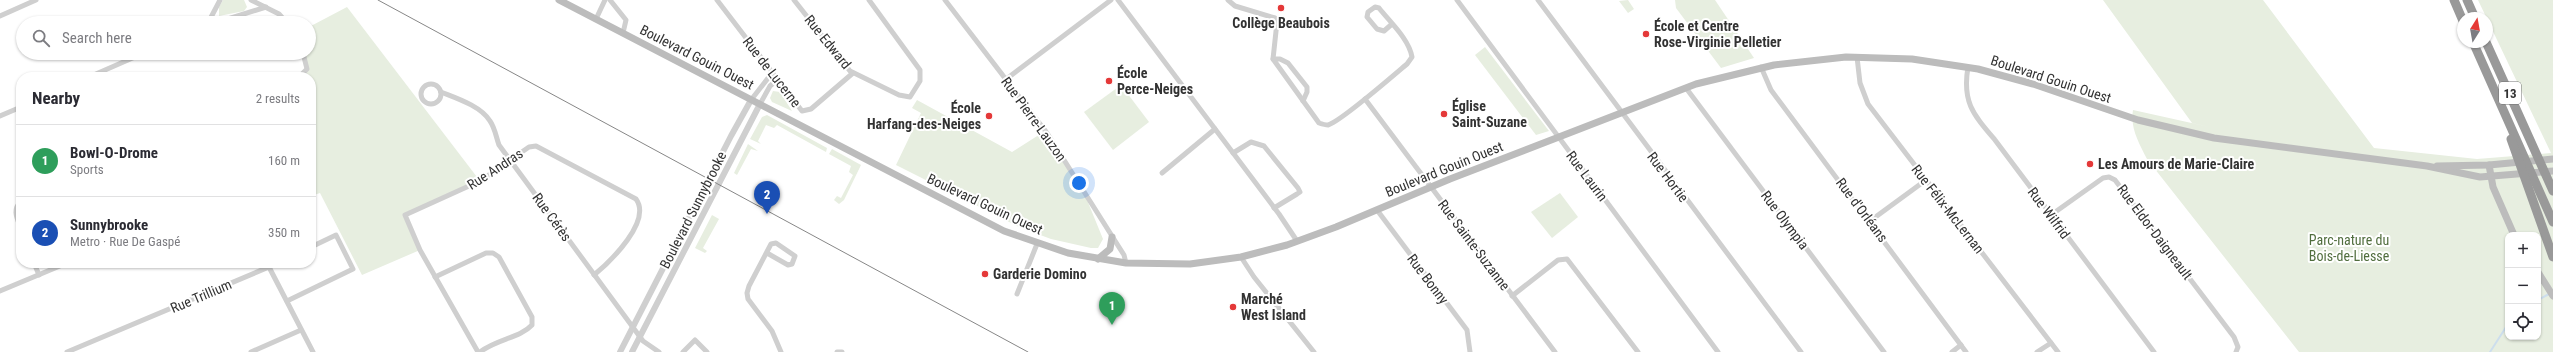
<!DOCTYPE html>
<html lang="en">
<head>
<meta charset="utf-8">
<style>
	:root { --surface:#fff; --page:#f7f7f7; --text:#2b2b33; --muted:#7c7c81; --line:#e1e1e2; --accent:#e43838 }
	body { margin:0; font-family:"Roboto Condensed",sans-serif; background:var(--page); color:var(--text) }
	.controls { position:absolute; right:12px; bottom:12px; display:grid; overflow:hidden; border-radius:8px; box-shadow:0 1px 3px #0004 }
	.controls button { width:36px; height:36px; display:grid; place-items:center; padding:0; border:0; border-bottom:1px solid var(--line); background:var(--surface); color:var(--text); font:20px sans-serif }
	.compass { position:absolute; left:2457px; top:12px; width:36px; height:36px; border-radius:50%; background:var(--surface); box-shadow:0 1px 3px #0004; rotate:11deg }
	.you { position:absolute; left:1079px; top:183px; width:14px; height:14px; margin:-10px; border:3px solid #fff; border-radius:50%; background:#1a73e8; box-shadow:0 0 0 6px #1a73e833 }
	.badge { display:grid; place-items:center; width:26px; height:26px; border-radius:50%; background:var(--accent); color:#fff; font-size:13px; font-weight:700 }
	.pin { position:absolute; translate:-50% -33px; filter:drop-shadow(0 1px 2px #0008) }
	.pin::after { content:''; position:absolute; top:21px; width:14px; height:12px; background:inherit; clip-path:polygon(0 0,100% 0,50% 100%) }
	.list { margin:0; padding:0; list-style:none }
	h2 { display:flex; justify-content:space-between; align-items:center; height:52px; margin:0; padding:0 16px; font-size:17px }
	h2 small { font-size:13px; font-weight:400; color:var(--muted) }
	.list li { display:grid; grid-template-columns:26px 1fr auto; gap:12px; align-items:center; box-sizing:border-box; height:72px; padding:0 16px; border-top:1px solid var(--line) }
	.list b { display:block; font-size:15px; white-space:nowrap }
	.list p { margin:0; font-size:13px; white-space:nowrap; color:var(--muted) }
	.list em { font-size:13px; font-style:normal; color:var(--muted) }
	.icon { flex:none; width:22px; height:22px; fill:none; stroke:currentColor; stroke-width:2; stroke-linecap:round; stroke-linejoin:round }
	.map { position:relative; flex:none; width:2553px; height:352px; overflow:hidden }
	.search { position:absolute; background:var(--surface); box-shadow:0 1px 3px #0004; left:16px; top:16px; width:300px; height:44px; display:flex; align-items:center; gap:10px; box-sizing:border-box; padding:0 14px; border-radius:22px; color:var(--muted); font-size:15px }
	.panel { position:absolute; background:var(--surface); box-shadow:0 1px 3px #0004; left:16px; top:72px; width:300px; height:196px; border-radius:16px }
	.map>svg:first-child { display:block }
	.green { fill:#e7eee0; fill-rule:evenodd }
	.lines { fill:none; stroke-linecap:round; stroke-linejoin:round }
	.stream { stroke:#cddeed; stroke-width:2 }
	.minor { stroke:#cfcfcf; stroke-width:5 }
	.tertiary { stroke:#cfcfcf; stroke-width:6 }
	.secondary { stroke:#bcbcbc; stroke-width:7 }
	.motorway { stroke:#999; stroke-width:9 }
	.tram { stroke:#878787; stroke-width:1 }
	.poi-dot { fill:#e43838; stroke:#fff; stroke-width:1.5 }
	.labels { text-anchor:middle; stroke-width:4; stroke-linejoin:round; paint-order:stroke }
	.shield { fill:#fff; stroke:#707070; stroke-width:1 }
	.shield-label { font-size:13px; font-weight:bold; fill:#323232 }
	.poi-label { font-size:14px; font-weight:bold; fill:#323232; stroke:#fff; text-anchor:start }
	.street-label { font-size:14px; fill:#323232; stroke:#fff }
	.park-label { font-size:14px; fill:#516e3e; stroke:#fff }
</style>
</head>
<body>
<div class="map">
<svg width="2553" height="352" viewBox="0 0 2553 352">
	<rect width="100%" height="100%" fill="#fff"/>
	<g class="green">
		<polygon points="223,0 244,0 247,7 244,11 219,16 219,7"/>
		<polygon points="1628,0 1634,9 1628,13 1619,1"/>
		<polygon points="1675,0 1715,0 1754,58 1721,68 1676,8"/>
		<path d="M 2103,0 L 2263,0 L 2374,148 L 2477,159 L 2551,153 L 2478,0 L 2553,0 L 2553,352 L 2299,352 L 2147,159 C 2139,143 2130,128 2133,110 L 2214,128 L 2192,123 ZM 2508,235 L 2538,235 L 2538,337 L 2508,337 Z"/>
		<polygon points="347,7 480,181 405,215 420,250 362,275 320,193 311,196 311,77 299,77 307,69 303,53 309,53 309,27"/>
		<polygon points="1485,47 1549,131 1536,135 1475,55"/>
		<polygon points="1121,85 1149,122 1113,150 1084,112"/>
		<polygon points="773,91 780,92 792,111 772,102 770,98"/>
		<polygon points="917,100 1012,152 1045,131 1085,195 1103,239 1098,248 1091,248 1051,239 1019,227 896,165 921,113 912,108"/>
		<polygon points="767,115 827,148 826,152 777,125 774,128 766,125 758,141 761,144 750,139 762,117"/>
		<polygon points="748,144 758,151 751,149 737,175 734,173"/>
		<polygon points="832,149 861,165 844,200 839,204 834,200 837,196 841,198 853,175 849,172 851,166 829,154"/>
		<polygon points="1560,193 1578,217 1552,238 1531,212"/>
		<polygon points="712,215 719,219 703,248 707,251 705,253 695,248"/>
	</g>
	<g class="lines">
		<g class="stream">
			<polyline points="2538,300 2549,294"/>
			<polyline points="2490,352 2508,324"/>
		</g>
		<g class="minor">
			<polyline points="251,0 279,14 287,23"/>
			<polyline points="610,0 626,20 623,33"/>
			<polyline points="717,0 802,111 811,109 853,73"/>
			<polyline points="794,0 850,71 899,95 910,97 920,81 920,70 869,0"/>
			<polyline points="945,0 1047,133 1124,255 1126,263"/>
			<polyline points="1118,0 1279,214 1297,241"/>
			<path d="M 1228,0 L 1235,6 L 1275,18 L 1277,22 L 1273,59 L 1319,123 C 1322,124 1325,125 1328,125 C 1340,122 1394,75 1407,64 L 1412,57 C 1409,39 1390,22 1379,8 L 1375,7 L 1368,12 L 1367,17 L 1377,29 L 1384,31 L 1392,24"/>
			<polyline points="1457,0 1718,352"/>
			<polyline points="1538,0 1801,352"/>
			<polyline points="0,16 36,0"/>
			<polyline points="596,19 605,0"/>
			<polyline points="208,23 220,0"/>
			<polyline points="215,23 266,7"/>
			<polyline points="1857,57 1860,83 1868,104 2058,352"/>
			<polyline points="1273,59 1280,59 1288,63 1307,87 1307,92 1303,101"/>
			<polyline points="1761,67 1771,90 1966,352"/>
			<path d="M 1968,67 C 1962,102 1973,114 1995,140 L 2154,352"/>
			<polyline points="89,77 144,53"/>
			<polyline points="299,77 307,69 303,53"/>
			<polyline points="1005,80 1111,0"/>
			<circle cx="431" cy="94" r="10"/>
			<polyline points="1686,88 1884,352"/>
			<path d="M 441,92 C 456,98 481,106 490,121 C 495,128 496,137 499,145 L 643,341 L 659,352"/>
			<polyline points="1365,99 1555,352"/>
			<polyline points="751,100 772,73"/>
			<polyline points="760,104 770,86 777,80"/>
			<polyline points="0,116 21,107"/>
			<polyline points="1233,153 1251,142 1264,146 1298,188 1300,192 1297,194 1274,208"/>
			<polyline points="1162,173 1215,129"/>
			<path d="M 21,201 C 12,210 17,218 21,229"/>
			<polyline points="1377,210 1467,330 1470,352"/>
			<polyline points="2051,215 2103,178 2109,177 2115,180 2234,337 2238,347 2236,352"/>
			<polyline points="1870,221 1926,180"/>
			<polyline points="767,253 788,265 792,264 795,256 776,243 771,244 749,286 747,293 748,299 772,331 781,352"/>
			<polyline points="1241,257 1254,277 1314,352"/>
			<polyline points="34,263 39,275"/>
			<polyline points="268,263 269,267 278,263"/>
			<path d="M 435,277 L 486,253 L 493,253 L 499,257 L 532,317 L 532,325 C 520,338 497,339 480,352"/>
			<polyline points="0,291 67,263"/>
			<polyline points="1017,294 1037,244"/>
			<polyline points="1512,296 1558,260 1567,259 1638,352"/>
			<polyline points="287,301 353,269 336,235 311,247"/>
			<polyline points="67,352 269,267 313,352"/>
			<polyline points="251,352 301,330"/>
			<path d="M 478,352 L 420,250 L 405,215 L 480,181 L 529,147 L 536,146 L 636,199 C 652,221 611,261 594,275"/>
			<polyline points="683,352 695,340 707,352"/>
			<polyline points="837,352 842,352"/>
			<polyline points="1952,352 1961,345"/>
			<polyline points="2037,352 2051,343"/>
		</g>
		<g class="tertiary">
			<polyline points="620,352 731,136 751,100"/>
			<polyline points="632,352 760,104"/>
		</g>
		<g class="secondary">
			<polyline points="559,0 1004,231 1068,253 1126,263 1190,264 1241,257 1287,245 1336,227 1450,179 1696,84 1774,65 1846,57 1912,59 1978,69 2033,84 2138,120 2214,138 2427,166 2480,177 2553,171"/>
			<polyline points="2489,165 2493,187 2514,235"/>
			<polyline points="2437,166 2489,165 2553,159"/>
			<polyline points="1098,259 1110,249 1112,237"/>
			<polyline points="2538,272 2553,296"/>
		</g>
		<g class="motorway">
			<polyline points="2454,0 2463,21"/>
			<polyline points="2467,0 2475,18"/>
			<polyline points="2473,42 2553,222"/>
			<polyline points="2486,42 2553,191"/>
			<polyline points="2511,139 2553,257"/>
		</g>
		<polyline class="tram" points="378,0 1028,352"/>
	</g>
	<g class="poi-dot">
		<circle cx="1281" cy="8" r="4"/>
		<circle cx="1646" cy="34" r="4"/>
		<circle cx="1109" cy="81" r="4"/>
		<circle cx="1444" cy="114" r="4"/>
		<circle cx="989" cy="116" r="4"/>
		<circle cx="2090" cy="164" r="4"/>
		<circle cx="985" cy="274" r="4"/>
		<circle cx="1233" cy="307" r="4"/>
	</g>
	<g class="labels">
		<rect class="shield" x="2499" y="82" width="22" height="22" rx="3"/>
		<g class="shield-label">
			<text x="2510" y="98">13</text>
		</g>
		<g class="poi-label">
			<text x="1281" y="28" text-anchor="middle">Collège Beaubois</text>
			<text x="1654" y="31">École et Centre<tspan x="1654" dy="16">Rose-Virginie Pelletier</tspan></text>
			<text x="1117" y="78">École<tspan x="1117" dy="16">Perce-Neiges</tspan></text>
			<text x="1452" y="111">Église<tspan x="1452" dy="16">Saint-Suzane</tspan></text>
			<text x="981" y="113" text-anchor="end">École<tspan x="981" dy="16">Harfang-des-Neiges</tspan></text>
			<text x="2098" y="169">Les Amours de Marie-Claire</text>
			<text x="993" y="279">Garderie Domino</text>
			<text x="1241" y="304">Marché<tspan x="1241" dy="16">West Island</tspan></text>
		</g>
		<g class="street-label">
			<text transform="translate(828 42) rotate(51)" y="5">Rue Edward</text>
			<text transform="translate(697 57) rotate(27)" y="5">Boulevard Gouin Ouest</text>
			<text transform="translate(772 72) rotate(52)" y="5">Rue de Lucerne</text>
			<text transform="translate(2051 79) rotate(18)" y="5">Boulevard Gouin Ouest</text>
			<text transform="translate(1034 119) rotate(54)" y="5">Rue Pierre-Lauzon</text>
			<text transform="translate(495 169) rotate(-33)" y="5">Rue Andras</text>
			<text transform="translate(1444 169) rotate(-22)" y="5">Boulevard Gouin Ouest</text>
			<text transform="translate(1587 176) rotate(53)" y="5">Rue Laurin</text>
			<text transform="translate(1668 177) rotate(53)" y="5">Rue Hortie</text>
			<text transform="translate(985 204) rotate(25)" y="5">Boulevard Gouin Ouest</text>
			<text transform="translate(1948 209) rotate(52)" y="5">Rue Félix-McLernan</text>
			<text transform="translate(693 210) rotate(-63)" y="5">Boulevard Sunnybrooke</text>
			<text transform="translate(1862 210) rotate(53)" y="5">Rue d'Orléans</text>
			<text transform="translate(2049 213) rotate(53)" y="5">Rue Wilfrid</text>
			<text transform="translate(552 217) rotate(54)" y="5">Rue Cérès</text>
			<text transform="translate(1785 220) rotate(53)" y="5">Rue Olympia</text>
			<text transform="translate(2155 232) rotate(53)" y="5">Rue Eldor-Daigneault</text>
			<text transform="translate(1474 245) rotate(53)" y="5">Rue Sainte-Suzanne</text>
			<text transform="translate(1428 279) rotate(53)" y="5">Rue Bonny</text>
			<text transform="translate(201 296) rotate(-23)" y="5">Rue Trillium</text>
		</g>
		<g class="park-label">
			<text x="2349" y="245">Parc-nature du<tspan x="2349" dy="16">Bois-de-Liesse</tspan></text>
		</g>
	</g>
</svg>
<div class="controls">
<button>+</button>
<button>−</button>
<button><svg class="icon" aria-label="locate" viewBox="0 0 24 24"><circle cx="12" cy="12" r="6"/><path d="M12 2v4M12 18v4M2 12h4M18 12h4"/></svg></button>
</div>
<svg class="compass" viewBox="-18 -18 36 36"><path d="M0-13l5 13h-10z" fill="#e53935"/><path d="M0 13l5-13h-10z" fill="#7c7c81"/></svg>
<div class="you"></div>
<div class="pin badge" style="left:1112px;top:325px;background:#2e9e5b">1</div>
<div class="pin badge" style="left:767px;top:214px;background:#1a4fb4">2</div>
<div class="search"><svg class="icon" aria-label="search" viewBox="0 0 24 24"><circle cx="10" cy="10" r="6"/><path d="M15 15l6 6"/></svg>Search here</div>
<section class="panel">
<h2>Nearby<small>2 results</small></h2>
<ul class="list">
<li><span class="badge" style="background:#2e9e5b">1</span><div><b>Bowl-O-Drome</b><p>Sports</p></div><em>160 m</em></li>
<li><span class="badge" style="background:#1a4fb4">2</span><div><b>Sunnybrooke</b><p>Metro · Rue De Gaspé</p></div><em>350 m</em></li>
</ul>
</section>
</div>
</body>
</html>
